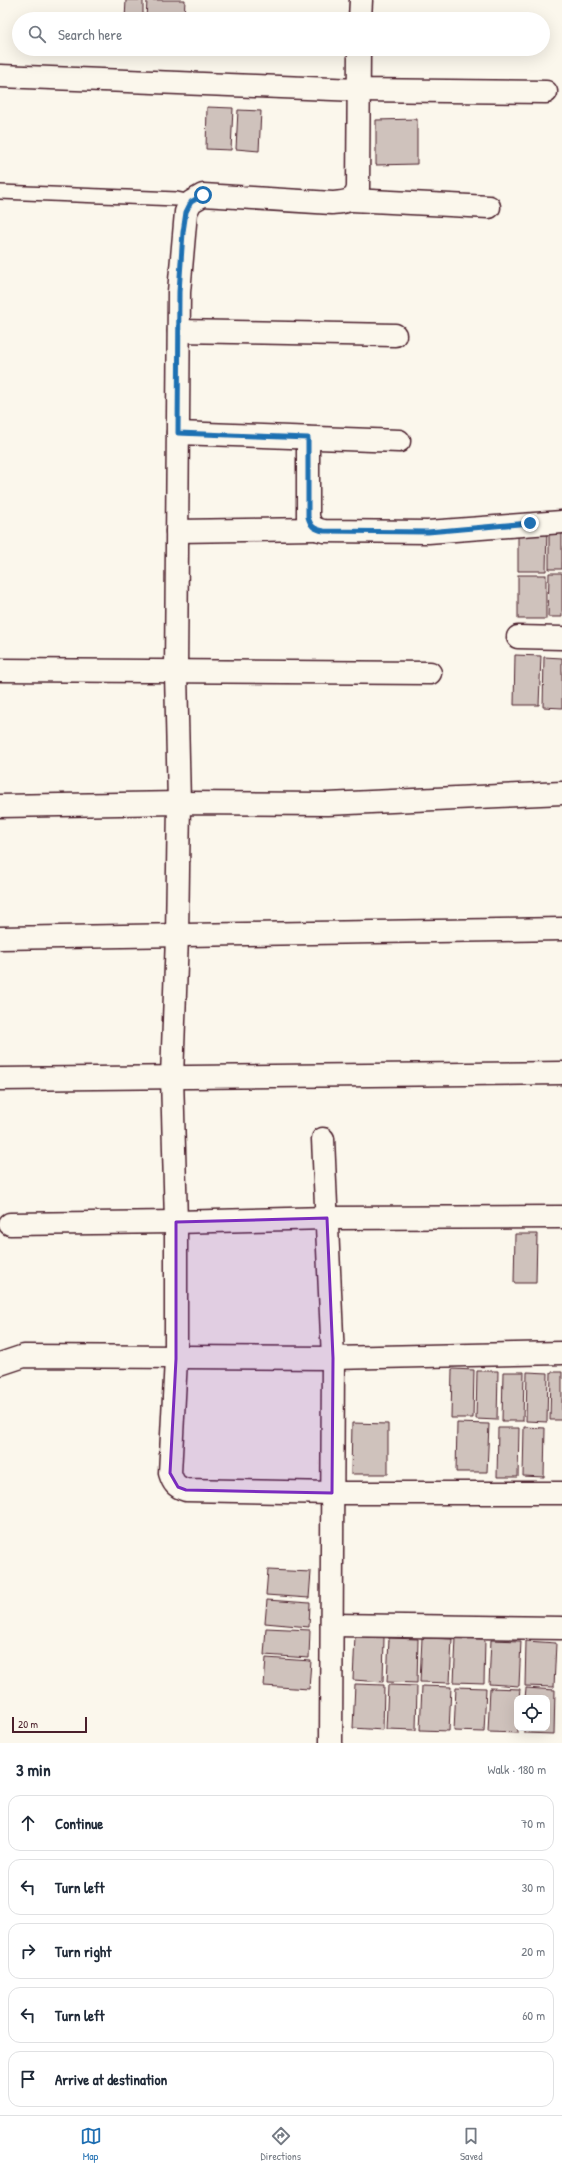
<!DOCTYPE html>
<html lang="en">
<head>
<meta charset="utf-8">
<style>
	:root { --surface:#fff; --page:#f2f2f3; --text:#1f2937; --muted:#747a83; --line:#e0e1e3; --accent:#1f6fb2 }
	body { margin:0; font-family:"Patrick Hand",sans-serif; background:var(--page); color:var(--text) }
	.controls { position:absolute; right:12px; bottom:12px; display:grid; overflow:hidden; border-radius:8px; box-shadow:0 4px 16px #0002 }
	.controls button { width:36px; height:36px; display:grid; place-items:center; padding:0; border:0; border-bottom:1px solid var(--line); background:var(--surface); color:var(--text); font:20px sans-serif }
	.scale { position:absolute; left:12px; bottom:10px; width:75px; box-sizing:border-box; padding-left:4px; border:2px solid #4a1f2b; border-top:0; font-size:11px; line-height:14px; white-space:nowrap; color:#4a1f2b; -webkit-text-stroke:3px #fbf7ec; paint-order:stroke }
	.stop { position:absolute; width:12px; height:12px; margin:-9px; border:3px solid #1f6fb2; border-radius:50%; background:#fff }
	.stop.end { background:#1f6fb2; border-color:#fff; box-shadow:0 1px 4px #0008 }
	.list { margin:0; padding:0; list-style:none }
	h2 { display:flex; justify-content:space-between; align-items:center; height:52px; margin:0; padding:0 16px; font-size:17px }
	h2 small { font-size:13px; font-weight:400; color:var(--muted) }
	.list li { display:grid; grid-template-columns:26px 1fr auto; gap:12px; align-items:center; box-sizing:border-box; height:56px; margin:0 8px 8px; padding:0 8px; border:1px solid var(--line); border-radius:12px }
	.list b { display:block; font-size:15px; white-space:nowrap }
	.list em { font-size:13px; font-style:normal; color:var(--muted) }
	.icon { flex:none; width:22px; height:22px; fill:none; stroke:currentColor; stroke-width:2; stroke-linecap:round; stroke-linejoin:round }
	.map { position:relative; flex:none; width:562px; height:1743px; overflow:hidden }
	.search { position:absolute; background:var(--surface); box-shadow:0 4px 16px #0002; left:12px; right:12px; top:12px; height:44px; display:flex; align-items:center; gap:10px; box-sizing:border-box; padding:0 14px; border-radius:22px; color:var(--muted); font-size:15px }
	.sheet { height:372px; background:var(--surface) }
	nav { display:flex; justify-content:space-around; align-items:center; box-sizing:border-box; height:56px; border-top:1px solid var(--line); background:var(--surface); font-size:11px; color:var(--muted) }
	nav a { display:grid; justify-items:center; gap:2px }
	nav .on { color:var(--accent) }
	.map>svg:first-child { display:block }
	.building { fill:#cfc2bc; stroke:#4a1f2b }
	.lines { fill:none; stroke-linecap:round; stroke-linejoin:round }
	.service-casing { stroke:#4a1f2b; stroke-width:16 }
	.minor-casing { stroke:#4a1f2b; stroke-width:25 }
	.service { stroke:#fbf7ec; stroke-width:13 }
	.minor { stroke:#fbf7ec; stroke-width:22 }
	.route { stroke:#1f6fb2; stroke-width:5 }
	.marked { fill:#7b2cbf; fill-opacity:0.2; stroke:#7b2cbf; stroke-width:3; stroke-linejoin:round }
</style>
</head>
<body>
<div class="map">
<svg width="562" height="1743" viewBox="0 0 562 1743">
	<rect width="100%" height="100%" fill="#fbf7ec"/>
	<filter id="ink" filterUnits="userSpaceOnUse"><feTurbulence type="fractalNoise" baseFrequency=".025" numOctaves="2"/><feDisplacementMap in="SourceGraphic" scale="8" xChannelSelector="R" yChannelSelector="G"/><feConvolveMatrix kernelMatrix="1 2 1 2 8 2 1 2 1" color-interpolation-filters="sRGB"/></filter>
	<g filter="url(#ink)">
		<g class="building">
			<polygon points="126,0 143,0 143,19 125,19"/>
			<polygon points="147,0 185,0 184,19 146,19"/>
			<polygon points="207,107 233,108 231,150 206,149"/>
			<polygon points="238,110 261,111 259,151 236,149"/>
			<polygon points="417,119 417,164 376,165 376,120"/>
			<rect x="549" y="525" width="13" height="44"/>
			<polygon points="518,527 547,527 546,571 518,571"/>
			<polygon points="549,573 562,573 562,617 548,617"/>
			<rect x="518" y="575" width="28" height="44"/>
			<polygon points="515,655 541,656 539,705 514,705"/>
			<polygon points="544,657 562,658 562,708 543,707"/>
			<polygon points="515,1234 537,1234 536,1283 514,1283"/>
			<polygon points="452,1369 474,1370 473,1418 451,1418"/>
			<polygon points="477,1371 498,1371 497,1420 476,1419"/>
			<polygon points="503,1372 524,1372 523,1421 502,1421"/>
			<polygon points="527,1372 548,1373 547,1422 526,1421"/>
			<polygon points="551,1372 562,1372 562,1420 550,1420"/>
			<polygon points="352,1423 388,1424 388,1474 351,1474"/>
			<polygon points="457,1423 489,1424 487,1472 456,1472"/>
			<polygon points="524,1427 545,1428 544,1477 523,1476"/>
			<polygon points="498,1428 519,1428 518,1477 497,1477"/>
			<polygon points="268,1570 311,1572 309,1598 266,1595"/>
			<polygon points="267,1600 310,1603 309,1627 265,1623"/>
			<polygon points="266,1628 310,1630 309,1658 264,1655"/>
			<polygon points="355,1636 384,1637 383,1682 353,1680"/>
			<polygon points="389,1638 418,1639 417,1683 387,1682"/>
			<polygon points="422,1638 452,1639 450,1683 420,1682"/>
			<polygon points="456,1638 485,1639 484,1683 454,1682"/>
			<polygon points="491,1640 521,1641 519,1686 489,1684"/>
			<polygon points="526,1641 556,1643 554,1687 525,1686"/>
			<polygon points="266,1658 311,1661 309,1689 264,1686"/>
			<polygon points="355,1684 384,1685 383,1730 353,1728"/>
			<polygon points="388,1685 417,1686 416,1730 386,1729"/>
			<polygon points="422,1686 451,1687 449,1731 420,1730"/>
			<polygon points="456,1687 486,1688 484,1732 454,1731"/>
			<polygon points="490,1688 520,1689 519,1698 517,1698 518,1733 488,1732"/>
			<polygon points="526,1688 555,1690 554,1734 524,1733 524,1728 547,1728 547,1698 525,1698"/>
		</g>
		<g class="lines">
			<defs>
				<polyline id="service" points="0,192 177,199 191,202"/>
				<g id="minor">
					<polyline points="360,19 361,0"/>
					<path d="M 359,49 L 358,188 C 355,202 345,202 332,203 L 203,195 L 191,202 L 186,212 L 179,292 L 176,673 L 179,803 L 177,936 L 172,1077 L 176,1222 L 176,1359 L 170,1473 C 173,1483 176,1487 186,1490 L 332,1493 L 562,1493"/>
					<polyline points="0,76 358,90 546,92"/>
					<polyline points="352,200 489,207"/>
					<polyline points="179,331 395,335"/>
					<polyline points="178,433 399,441"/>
					<path d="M 308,438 L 308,517 C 311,527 314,529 324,531 L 428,532 L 562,522"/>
					<polyline points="177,531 315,529"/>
					<polyline points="518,637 562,638"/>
					<polyline points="0,670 430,673"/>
					<polyline points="0,806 179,803 328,804 562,793"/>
					<polyline points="0,938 562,929"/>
					<polyline points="0,1079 562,1073"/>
					<polyline points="323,1139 333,1358 331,1743"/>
					<polyline points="10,1224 176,1222 327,1218 562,1217"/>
					<polyline points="0,1364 24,1356 333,1358 562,1353"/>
					<polyline points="332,1625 562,1628"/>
				</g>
			</defs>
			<use href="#service" class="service-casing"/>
			<use href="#minor" class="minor-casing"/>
			<use href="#service" class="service"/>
			<use href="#minor" class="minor"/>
		</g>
	</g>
	<g class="lines" filter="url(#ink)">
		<path class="route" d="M 203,195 L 191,202 L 186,212 L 183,232 L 179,292 L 178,433 L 308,438 L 308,517 C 311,527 314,529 324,531 L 428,532 L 530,523"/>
	</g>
	<path class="marked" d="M 327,1218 L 333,1358 L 332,1493 L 186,1490 L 178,1487 L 170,1473 L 176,1359 L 176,1222 Z"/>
</svg>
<div class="controls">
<button><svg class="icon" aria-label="locate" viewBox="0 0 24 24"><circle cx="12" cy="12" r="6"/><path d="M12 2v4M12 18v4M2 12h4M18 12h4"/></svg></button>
</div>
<div class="scale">20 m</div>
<div class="stop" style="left:203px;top:195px"></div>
<div class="stop end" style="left:530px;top:523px"></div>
<div class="search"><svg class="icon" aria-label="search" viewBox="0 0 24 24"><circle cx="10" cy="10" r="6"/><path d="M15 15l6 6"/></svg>Search here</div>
</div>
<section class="sheet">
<h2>3 min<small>Walk · 180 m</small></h2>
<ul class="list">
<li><svg class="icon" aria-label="ahead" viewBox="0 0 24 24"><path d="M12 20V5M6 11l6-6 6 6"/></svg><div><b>Continue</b></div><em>70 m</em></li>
<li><svg class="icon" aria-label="left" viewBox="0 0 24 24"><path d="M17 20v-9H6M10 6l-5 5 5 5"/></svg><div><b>Turn left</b></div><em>30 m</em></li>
<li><svg class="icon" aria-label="right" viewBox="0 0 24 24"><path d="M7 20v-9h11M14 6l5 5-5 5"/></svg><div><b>Turn right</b></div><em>20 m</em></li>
<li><svg class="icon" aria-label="left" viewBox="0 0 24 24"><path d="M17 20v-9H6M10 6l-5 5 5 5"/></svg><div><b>Turn left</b></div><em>60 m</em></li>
<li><svg class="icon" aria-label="arrive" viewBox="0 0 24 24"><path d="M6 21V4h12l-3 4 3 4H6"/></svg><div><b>Arrive at destination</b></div></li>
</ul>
</section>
<nav>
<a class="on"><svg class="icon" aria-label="map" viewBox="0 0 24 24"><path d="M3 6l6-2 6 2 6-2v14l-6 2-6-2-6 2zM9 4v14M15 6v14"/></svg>Map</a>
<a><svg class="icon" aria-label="directions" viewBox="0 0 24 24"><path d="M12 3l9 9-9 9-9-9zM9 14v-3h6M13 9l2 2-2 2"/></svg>Directions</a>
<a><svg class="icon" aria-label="saved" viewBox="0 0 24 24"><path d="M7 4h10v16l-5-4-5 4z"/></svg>Saved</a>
</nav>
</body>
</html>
